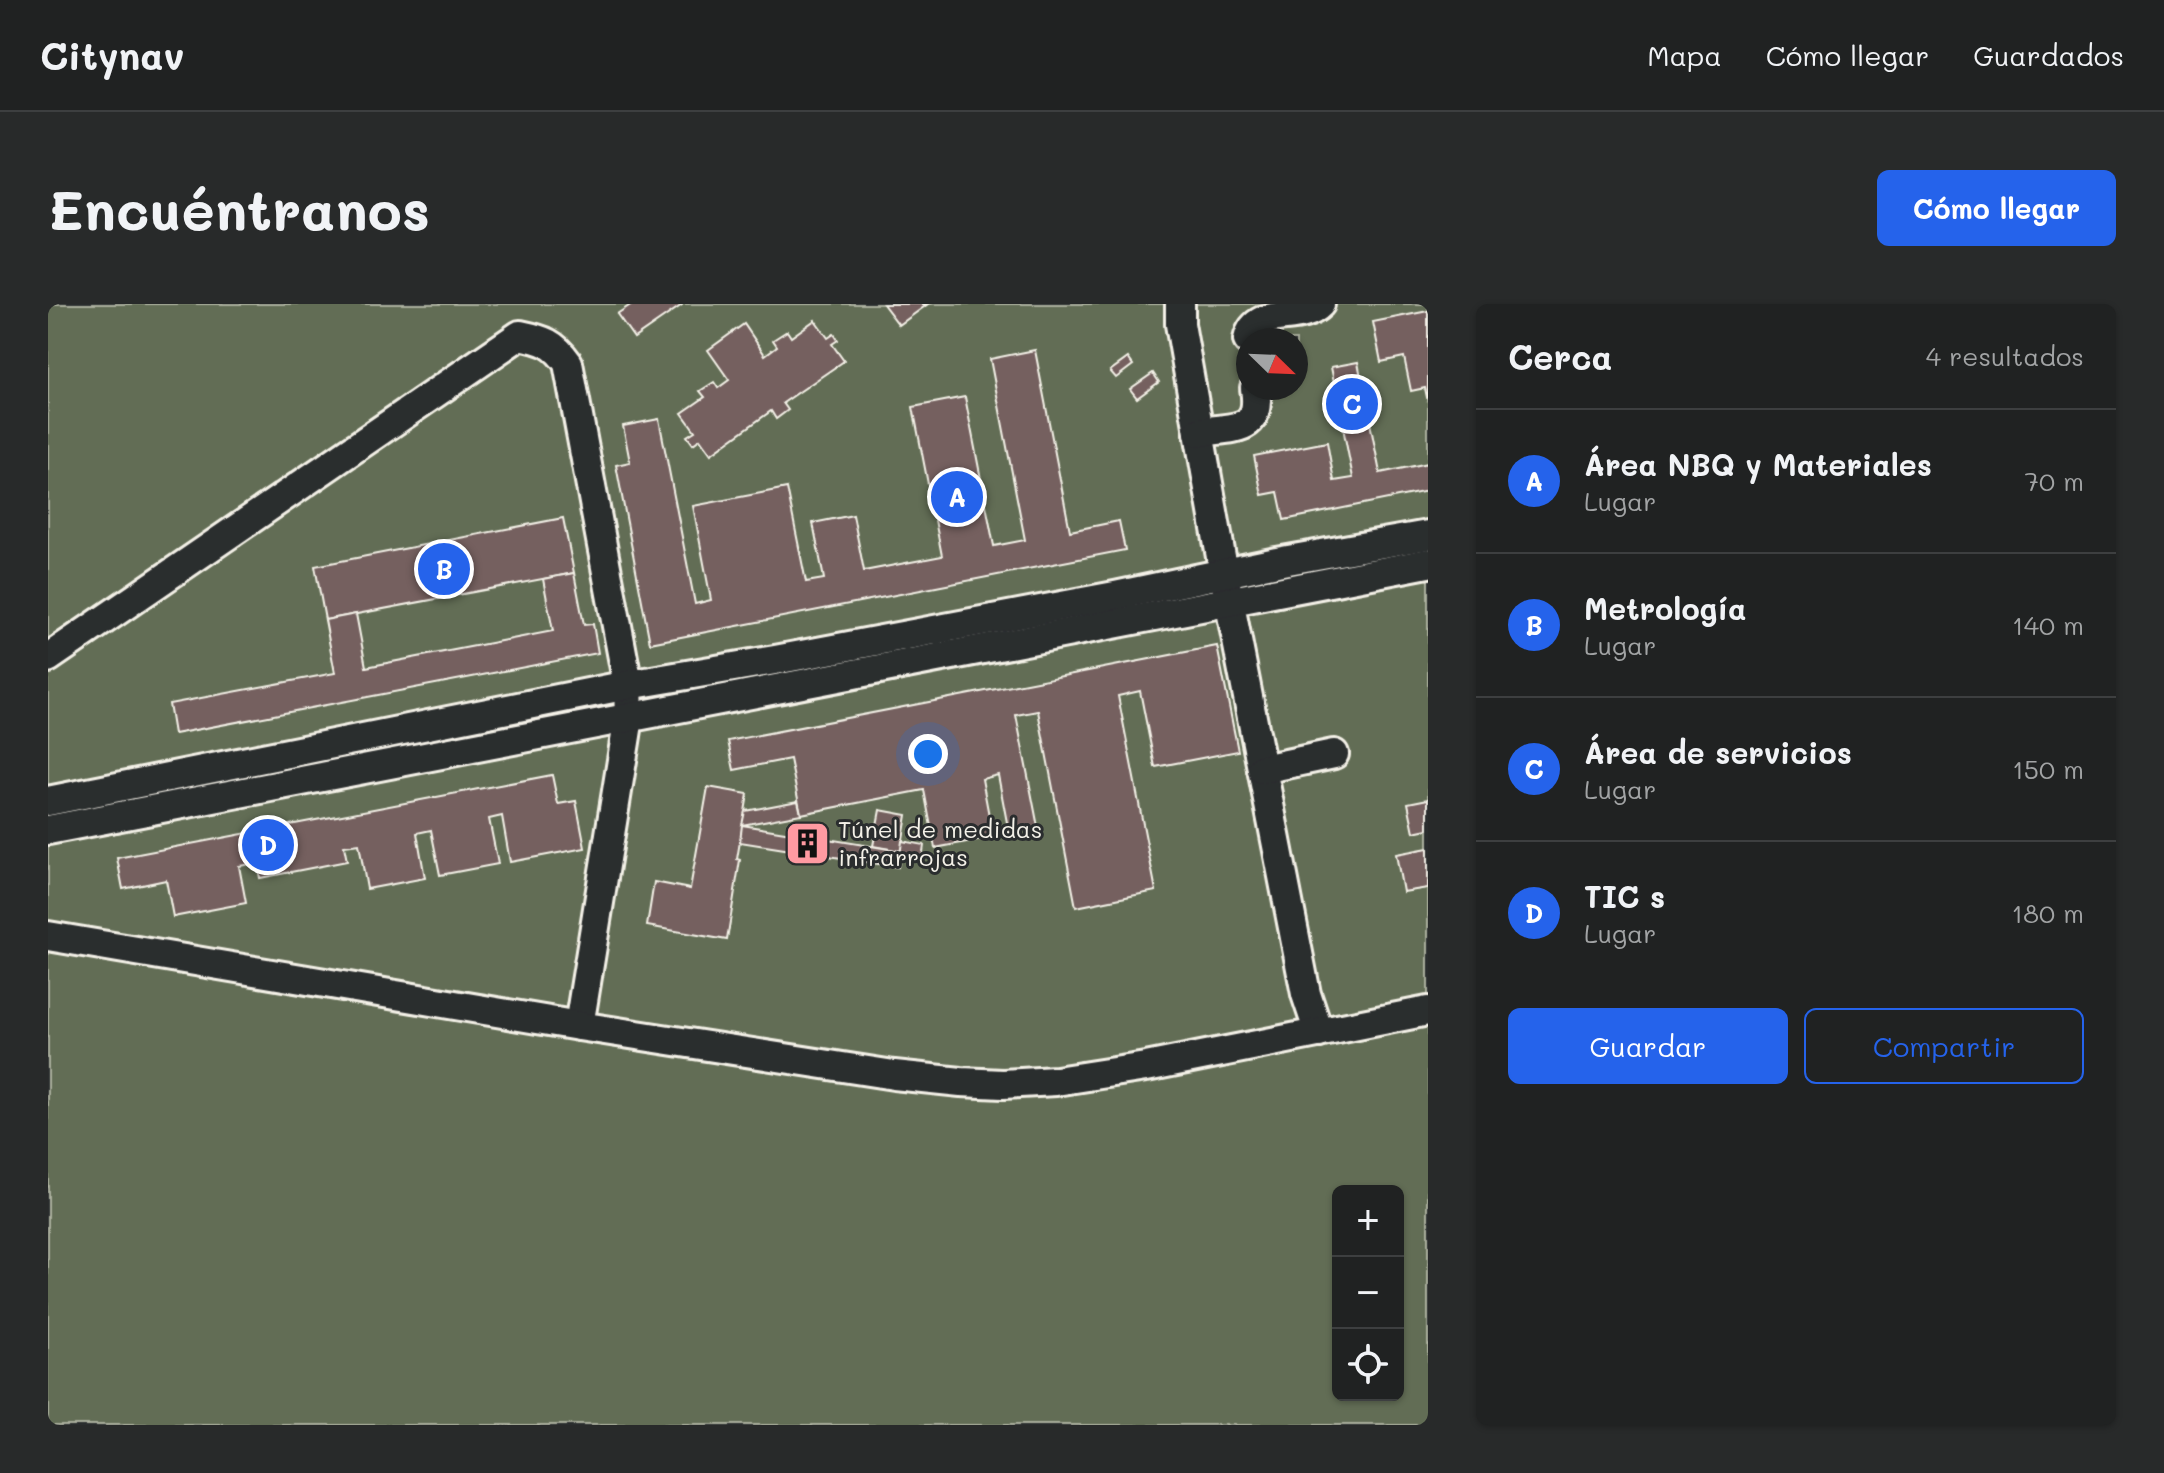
<!DOCTYPE html>
<html lang="es">
<head>
<meta charset="utf-8">
<style>
	:root { --surface:#202222; --page:#282a2a; --text:#f1f3f6; --muted:#a2a4a5; --line:#3d3f40; --accent:#2563eb }
	body { margin:0; font-family:Mali,sans-serif; background:var(--page); color:var(--text) }
	.controls { position:absolute; right:24px; bottom:24px; display:grid; overflow:hidden; border-radius:12px; box-shadow:0 2px 6px #0004 }
	.controls button { width:72px; height:72px; display:grid; place-items:center; padding:0; border:0; border-bottom:2px solid var(--line); background:var(--surface); color:var(--text); font:40px sans-serif }
	.compass { position:absolute; left:1188px; top:24px; width:72px; height:72px; border-radius:50%; background:var(--surface); box-shadow:0 2px 6px #0004; rotate:113deg }
	.you { position:absolute; left:880px; top:450px; width:28px; height:28px; margin:-20px; border:6px solid #fff; border-radius:50%; background:#1a73e8; box-shadow:0 0 0 12px #1a73e833 }
	.badge { display:grid; place-items:center; width:52px; height:52px; border-radius:50%; background:var(--accent); color:#fff; font-size:26px; font-weight:700 }
	.pin { position:absolute; translate:-50% -50%; border:4px solid #fff; box-shadow:0 2px 8px #0006 }
	.list { margin:0; padding:0; list-style:none }
	h2 { display:flex; justify-content:space-between; align-items:center; height:104px; margin:0; padding:0 32px; font-size:34px }
	h2 small { font-size:26px; font-weight:400; color:var(--muted) }
	.list li { display:grid; grid-template-columns:52px 1fr auto; gap:24px; align-items:center; box-sizing:border-box; height:144px; padding:0 32px; border-top:2px solid var(--line) }
	.list b { display:block; font-size:30px; white-space:nowrap }
	.list p { margin:0; font-size:26px; white-space:nowrap; color:var(--muted) }
	.list em { font-size:26px; font-style:normal; color:var(--muted) }
	.actions { display:flex; gap:16px; padding:24px 32px }
	.actions a { flex:1; padding:18px 0; border:2px solid var(--accent); border-radius:12px; text-align:center; font-size:28px; color:var(--accent) }
	.actions .main { background:var(--accent); color:#fff }
	.icon { flex:none; width:44px; height:44px; fill:none; stroke:currentColor; stroke-width:2; stroke-linecap:round; stroke-linejoin:round }
	.map { position:relative; flex:none; width:1380px; height:1121px; overflow:hidden; border-radius:12px }
	header { display:flex; align-items:center; gap:48px; box-sizing:border-box; height:112px; padding:0 40px; background:var(--surface); border-bottom:2px solid var(--line) }
	header strong { font-size:38px }
	nav { display:flex; gap:44px; margin-inline-start:auto; font-size:28px }
	.intro { display:flex; align-items:center; justify-content:space-between; box-sizing:border-box; height:192px; padding:0 48px }
	h1 { margin:0; font-size:56px }
	.button { padding:20px 36px; border-radius:12px; background:var(--accent); color:#fff; font-size:28px; font-weight:700 }
	main { display:flex; gap:48px; padding:0 48px }
	aside { flex:1; background:var(--surface); border-radius:12px; box-shadow:0 2px 6px #0004 }
	.map>svg:first-child { display:block }
	.green { fill:#626d54; stroke:#abaf9e; stroke-width:2; fill-rule:evenodd }
	.building { fill:#74605e; stroke:#f4f1e8; stroke-width:2 }
	.lines { fill:none; stroke-linecap:round; stroke-linejoin:round }
	.minor-casing { stroke:#f4f1e8; stroke-width:34 }
	.minor { stroke:#2a2d2e; stroke-width:28 }
	.labels { text-anchor:middle; stroke-width:6; stroke-linejoin:round; paint-order:stroke }
	.poi-label { font-size:24px; fill:#f4f1e8; stroke:#2a2d2e; text-anchor:start }
</style>
</head>
<body>
<header>
<strong>Citynav</strong>
<nav><a>Mapa</a><a>Cómo llegar</a><a>Guardados</a></nav>
</header>
<div class="intro"><h1>Encuéntranos</h1><a class="button">Cómo llegar</a></div>
<main>
<div class="map">
<svg width="1380" height="1121" viewBox="0 0 1380 1121">
	<rect width="100%" height="100%" fill="#2a2d2e"/>
	<filter id="ink" filterUnits="userSpaceOnUse"><feTurbulence type="fractalNoise" baseFrequency=".0125" numOctaves="2"/><feDisplacementMap in="SourceGraphic" scale="16" xChannelSelector="R" yChannelSelector="G"/><feConvolveMatrix kernelMatrix="1 2 1 2 8 2 1 2 1" color-interpolation-filters="sRGB"/></filter>
	<g filter="url(#ink)">
		<path class="green" d="M 0,0 L 1380,0 L 1380,1121 L 0,1121 ZM 1200,36 L 1248,36 L 1248,84 L 1200,84 ZM 1290,887 L 1350,887 L 1350,1091 L 1290,1091 Z"/>
		<g class="building">
			<polygon points="584,0 634,0 634,1 586,34 569,10"/>
			<polygon points="835,0 880,0 851,21"/>
			<polygon points="1380,7 1380,98 1377,84 1363,87 1356,53 1333,58 1325,18"/>
			<polygon points="767,16 780,34 786,30 790,36 784,40 796,57 735,99 740,106 728,115 723,107 663,150 652,135 645,140 639,132 647,127 634,109 657,93 652,87 666,78 670,84 681,76 660,46 696,20 717,51 729,42 725,36 739,27 743,33"/>
			<polygon points="987,46 1022,227 1071,217 1077,246 602,339 568,161 582,158 575,122 611,115 647,300 663,296 645,202 739,184 758,278 776,275 765,219 805,211 816,267 894,252 865,103 917,93 946,242 977,236 942,55"/>
			<polygon points="1080,54 1085,61 1068,74 1062,67"/>
			<polygon points="1310,58 1332,169 1380,159 1380,187 1236,216 1230,188 1214,191 1206,152 1279,138 1286,177 1305,174 1283,63"/>
			<polygon points="1105,69 1111,78 1089,94 1082,85"/>
			<polygon points="515,214 526,269 277,316 267,262"/>
			<polygon points="526,269 536,321 545,320 550,349 126,430 121,400 287,369 277,316 308,310 318,363 505,327 495,275"/>
			<polygon points="1169,342 1190,447 1107,463 1092,387 1070,392 1108,587 1028,603 990,407 968,411 990,523 961,529 950,471 934,475 945,533 887,544 876,486 753,510 742,455 686,466 680,437"/>
			<polygon points="504,471 510,500 528,497 537,544 462,558 454,512 441,515 450,560 392,571 383,526 369,529 377,574 319,585 311,540 296,542 299,557 212,574 209,559 191,562 198,599 125,613 118,576 75,585 69,554"/>
			<polygon points="660,483 700,490 689,555 692,556 679,636 599,622 606,578 642,585"/>
			<polygon points="1380,495 1380,525 1366,528 1360,499"/>
			<polygon points="750,497 753,510 694,521 697,507"/>
			<polygon points="832,506 859,511 853,547 825,542"/>
			<polygon points="694,521 853,547 850,563 692,538"/>
			<polygon points="854,537 876,541 874,555 852,552"/>
			<polygon points="1380,544 1380,584 1355,588 1348,550"/>
		</g>
		<g class="lines">
			<defs>
				<g id="minor">
					<polyline points="1132,0 1132,20 1176,270 1258,690 1271,729"/>
					<path d="M 1200,36 C 1208,0 1251,22 1272,0"/>
					<path d="M 1151,128 C 1186,123 1214,129 1207,84"/>
					<path d="M 0,354 L 472,31 C 496,36 506,39 520,59 L 580,381 L 581,413 L 531,722"/>
					<polyline points="1214,465 1286,450"/>
					<polyline points="0,497 580,381 727,356 1067,292 1229,258 1380,231"/>
					<polyline points="0,526 1380,259"/>
					<polyline points="0,632 531,722 846,771 913,778 955,780 1008,777 1098,763 1380,707"/>
				</g>
			</defs>
			<use href="#minor" class="minor-casing"/>
			<use href="#minor" class="minor"/>
		</g>
	</g>
	<defs>
		<symbol id="building-square" viewBox="-11 -11 22 22"><rect x="-9" y="-9" width="18" height="18" rx="4" fill="#ff9aa2" stroke="#2a2d2e"/><path d="M-4-6H4V6H1V3H-1V6H-4ZM-2.5-4.3h1.7v1.8h-1.7ZM.8-4.3h1.7v1.8H.8ZM-2.5-1h1.7V.8h-1.7ZM.8-1h1.7V.8H.8Z" fill="#111"/></symbol>
	</defs>
	<g fill-rule="evenodd">
		<use href="#building-square" x="734" y="514" width="51" height="51"/>
	</g>
	<g class="labels">
		<g class="poi-label">
			<text x="790" y="534">Túnel de medidas<tspan x="790" dy="28">infrarrojas</tspan></text>
		</g>
	</g>
</svg>
<div class="controls">
<button>+</button>
<button>−</button>
<button><svg class="icon" aria-label="locate" viewBox="0 0 24 24"><circle cx="12" cy="12" r="6"/><path d="M12 2v4M12 18v4M2 12h4M18 12h4"/></svg></button>
</div>
<svg class="compass" viewBox="-18 -18 36 36"><path d="M0-13l5 13h-10z" fill="#e53935"/><path d="M0 13l5-13h-10z" fill="#a2a4a5"/></svg>
<div class="you"></div>
<div class="pin badge" style="left:909px;top:193px">A</div>
<div class="pin badge" style="left:396px;top:265px">B</div>
<div class="pin badge" style="left:1304px;top:100px">C</div>
<div class="pin badge" style="left:220px;top:541px">D</div>
</div>
<aside>
<h2>Cerca<small>4 resultados</small></h2>
<ul class="list">
<li><span class="badge">A</span><div><b>Área NBQ y Materiales</b><p>Lugar</p></div><em>70 m</em></li>
<li><span class="badge">B</span><div><b>Metrología</b><p>Lugar</p></div><em>140 m</em></li>
<li><span class="badge">C</span><div><b>Área de servicios</b><p>Lugar</p></div><em>150 m</em></li>
<li><span class="badge">D</span><div><b>TIC s</b><p>Lugar</p></div><em>180 m</em></li>
</ul>
<div class="actions"><a class="main">Guardar</a><a>Compartir</a></div>
</aside>
</main>
</body>
</html>
